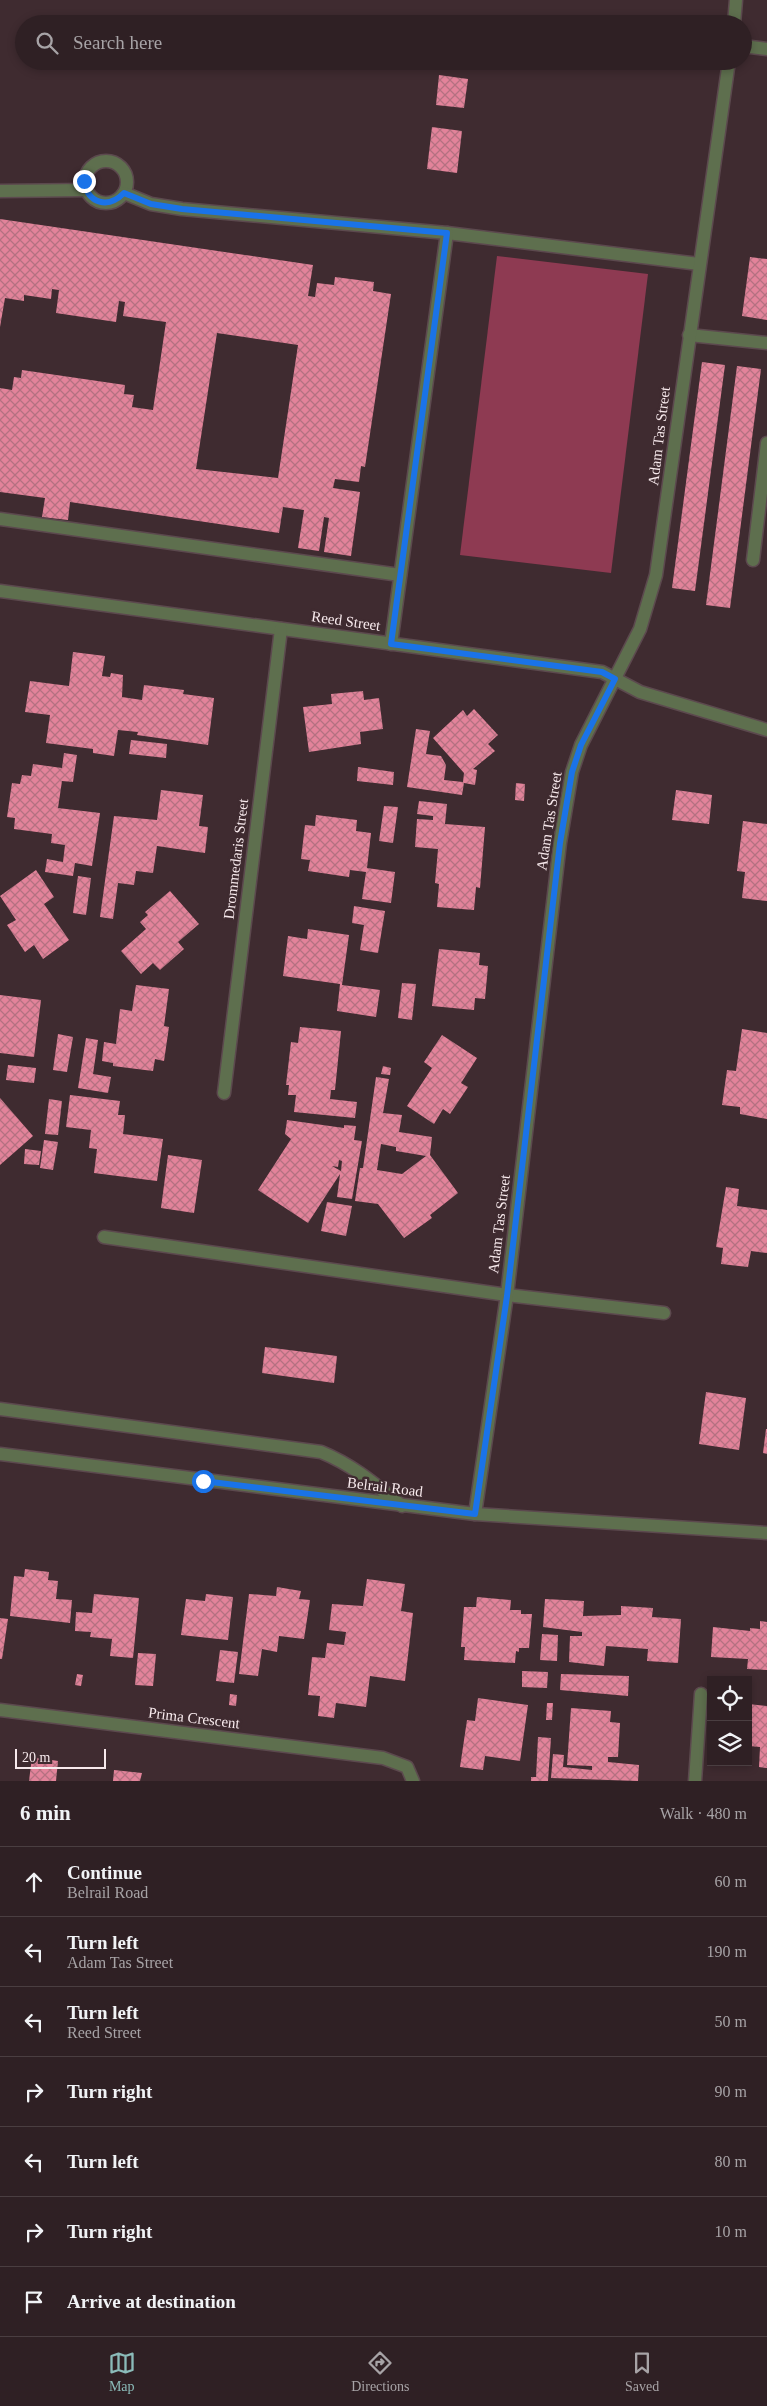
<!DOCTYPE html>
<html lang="en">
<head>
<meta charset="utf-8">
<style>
	:root { --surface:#2f2024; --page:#3b2d31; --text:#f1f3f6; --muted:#a7a3a6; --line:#4a3e41; --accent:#8bbbb9 }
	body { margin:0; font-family:Georgia,serif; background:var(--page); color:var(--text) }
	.controls { position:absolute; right:15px; bottom:15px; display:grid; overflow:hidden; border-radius:0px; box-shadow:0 2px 8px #0003 }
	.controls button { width:45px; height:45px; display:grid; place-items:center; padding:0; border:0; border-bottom:1px solid var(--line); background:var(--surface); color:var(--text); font:25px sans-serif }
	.scale { position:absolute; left:15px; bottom:12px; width:91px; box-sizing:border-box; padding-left:5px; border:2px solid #f7e9ec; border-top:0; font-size:14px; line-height:18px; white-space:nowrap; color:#f7e9ec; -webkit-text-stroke:4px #3f2b30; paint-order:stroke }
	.stop { position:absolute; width:15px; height:15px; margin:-11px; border:4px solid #1a73e8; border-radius:50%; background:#fff }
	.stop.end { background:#1a73e8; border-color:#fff; box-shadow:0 1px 5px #0008 }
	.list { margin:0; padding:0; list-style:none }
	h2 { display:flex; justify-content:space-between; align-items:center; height:65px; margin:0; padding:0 20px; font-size:21px }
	h2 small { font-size:16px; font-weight:400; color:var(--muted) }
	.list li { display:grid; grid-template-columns:32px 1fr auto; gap:15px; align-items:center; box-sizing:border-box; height:70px; padding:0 20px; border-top:1px solid var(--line) }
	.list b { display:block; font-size:19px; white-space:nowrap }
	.list p { margin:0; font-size:16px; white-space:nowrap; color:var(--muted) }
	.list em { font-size:16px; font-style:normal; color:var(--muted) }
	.icon { flex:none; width:28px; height:28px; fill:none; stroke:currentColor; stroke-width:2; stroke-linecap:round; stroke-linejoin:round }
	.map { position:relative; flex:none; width:767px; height:1781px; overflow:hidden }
	.search { position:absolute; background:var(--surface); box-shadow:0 2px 8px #0003; left:15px; right:15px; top:15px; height:55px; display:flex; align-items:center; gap:12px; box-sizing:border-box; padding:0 18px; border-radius:28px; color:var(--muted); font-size:19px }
	.sheet { height:555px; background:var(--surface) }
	nav { display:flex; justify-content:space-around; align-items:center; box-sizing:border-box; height:70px; border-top:1px solid var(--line); background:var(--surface); font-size:14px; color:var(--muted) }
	nav a { display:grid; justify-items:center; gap:2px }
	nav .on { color:var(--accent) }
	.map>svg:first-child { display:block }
	.green { fill:#8e3a52 }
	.building { fill:url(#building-cross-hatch); fill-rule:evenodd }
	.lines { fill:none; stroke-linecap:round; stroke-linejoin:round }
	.service-casing { stroke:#5c494e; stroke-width:15 }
	.minor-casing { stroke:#5c494e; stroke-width:15 }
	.tertiary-casing { stroke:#5c494e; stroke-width:15 }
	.service { stroke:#5e6f4e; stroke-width:12 }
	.minor { stroke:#5e6f4e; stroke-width:12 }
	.tertiary { stroke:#5e6f4e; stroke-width:12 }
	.route { stroke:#1a73e8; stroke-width:6 }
	.labels { text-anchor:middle; stroke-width:5; stroke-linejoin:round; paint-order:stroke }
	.street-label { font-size:15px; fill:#f7e9ec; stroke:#3f2b30 }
</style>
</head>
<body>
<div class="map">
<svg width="767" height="1781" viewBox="0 0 767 1781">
	<defs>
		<pattern id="building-cross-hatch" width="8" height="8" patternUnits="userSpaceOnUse" patternTransform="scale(1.25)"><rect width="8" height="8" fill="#e2839a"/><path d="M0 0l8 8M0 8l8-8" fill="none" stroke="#b47181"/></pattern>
	</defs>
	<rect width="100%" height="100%" fill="#3f2b30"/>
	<polygon class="green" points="497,256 648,274 611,573 460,555"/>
	<g class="building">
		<polygon points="439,75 468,79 464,108 436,105"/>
		<polygon points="432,127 462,131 457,173 427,169"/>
		<path d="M 0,219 L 313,265 L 308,296 L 315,297 L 317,283 L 334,285 L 335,277 L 374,282 L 373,291 L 391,294 L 365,467 L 361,466 L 359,482 L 335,479 L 333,488 L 360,492 L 351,556 L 324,552 L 329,518 L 324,517 L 319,551 L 298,548 L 304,510 L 283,507 L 279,533 L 70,502 L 68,520 L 42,517 L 45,498 L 0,492 L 0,388 L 12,390 L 14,377 L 21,378 L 22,370 L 125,385 L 124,394 L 134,395 L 132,407 L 153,410 L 166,322 L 123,316 L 125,302 L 119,301 L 116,322 L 56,313 L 59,290 L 52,289 L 51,299 L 24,295 L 24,301 L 5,298 L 0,327 ZM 217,333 L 298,345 L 278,478 L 196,469 Z"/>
		<polygon points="750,257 767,259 767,320 742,316"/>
		<polygon points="702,362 725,365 695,591 672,588"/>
		<polygon points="737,366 761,369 730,608 706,605"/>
		<polygon points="73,652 105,656 102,676 110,677 111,673 123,675 122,697 142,700 144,685 184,690 183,694 214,698 208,745 137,735 138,732 118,730 114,756 93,753 93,749 46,743 50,715 25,712 30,681 69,686"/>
		<polygon points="363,691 364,700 379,698 383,729 360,732 361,744 309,752 303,707 332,704 331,694"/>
		<polygon points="474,709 498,735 488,744 495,751 473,769 477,770 475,785 464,783 462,795 407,787 416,729 430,731 426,754 441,756 446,765 444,780 463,782 464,773 433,738 463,710 467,716"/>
		<polygon points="131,740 167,744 166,758 129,754"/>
		<polygon points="64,753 77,755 73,782 62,781 58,808 100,813 92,866 75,863 73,876 45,872 47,859 63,862 65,845 51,843 52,834 14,829 15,818 7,817 12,783 20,784 22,775 31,776 33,764 62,768"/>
		<polygon points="358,767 394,772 393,785 357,781"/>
		<polygon points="516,783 525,784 524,801 515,800"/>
		<polygon points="161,790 203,795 199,826 208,827 205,853 157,846 153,873 136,871 134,885 118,883 113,919 100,917 114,816 157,820"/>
		<polygon points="676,790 712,795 709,824 672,820"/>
		<polygon points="419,801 447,804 445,824 485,827 480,888 476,887 474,910 437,907 439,884 435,883 438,849 415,847 417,819 433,820 433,816 417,814"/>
		<polygon points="384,806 398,807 393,843 379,841"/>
		<polygon points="316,815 357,820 356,831 371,833 367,868 395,872 391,903 362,899 366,872 350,870 349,877 308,871 310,860 301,859 305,825 315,826"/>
		<polygon points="743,821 767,824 767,901 742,898 745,872 737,871"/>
		<polygon points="36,870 54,897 44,904 69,940 43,959 34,945 25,952 7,925 16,920 0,896"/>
		<polygon points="78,876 91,878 86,915 73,913"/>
		<polygon points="170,891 199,924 178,942 184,949 160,970 153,963 141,974 121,951 146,929 140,922 148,915 145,912"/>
		<polygon points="354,906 385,911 378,953 360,950 364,925 352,923"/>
		<polygon points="308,929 349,935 342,985 380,990 376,1017 337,1011 340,984 283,976 288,936 307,939"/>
		<polygon points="439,949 480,953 479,965 488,966 485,999 475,998 474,1010 432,1006"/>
		<polygon points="402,983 416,984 412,1020 398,1018"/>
		<polygon points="136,985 169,989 164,1026 169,1027 164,1061 155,1059 153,1071 113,1066 113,1063 102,1061 104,1042 116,1044 120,1009 132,1011"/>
		<polygon points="0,995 41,1000 34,1057 0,1053"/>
		<polygon points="300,1027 341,1031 335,1090 331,1090 330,1099 357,1102 355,1118 294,1112 296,1095 288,1095 289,1085 286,1085 291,1042 298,1043"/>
		<polygon points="742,1029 767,1033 767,1119 740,1114 740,1107 722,1105 727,1070 736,1071"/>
		<polygon points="58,1034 73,1037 67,1072 53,1070"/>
		<polygon points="442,1035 477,1058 461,1083 468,1087 450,1114 443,1109 434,1124 407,1106 432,1068 424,1062"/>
		<polygon points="86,1038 98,1040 93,1074 111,1077 108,1093 78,1088"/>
		<polygon points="8,1065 36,1068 34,1083 6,1080"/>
		<polygon points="383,1066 391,1068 390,1075 381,1074"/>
		<path d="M 376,1077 L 389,1079 L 383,1113 L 402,1115 L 399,1132 L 432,1137 L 430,1155 L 458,1193 L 430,1215 L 432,1218 L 404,1238 L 378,1204 L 355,1201 L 360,1168 L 363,1168 ZM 381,1144 L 396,1147 L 396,1151 L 426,1156 L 402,1174 L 377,1170 Z"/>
		<polygon points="70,1095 120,1101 118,1115 125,1115 123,1134 163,1139 157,1181 94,1173 97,1149 89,1148 91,1130 66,1127"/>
		<polygon points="0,1098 33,1136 0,1165"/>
		<polygon points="49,1099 62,1101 58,1135 45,1134"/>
		<path d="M 287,1120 L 344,1128 L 344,1125 L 356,1126 L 354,1140 L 362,1141 L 352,1199 L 337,1197 L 340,1174 L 308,1223 L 258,1190 L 291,1139 L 285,1134 ZM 339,1160 L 342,1161 L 341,1171 L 332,1166 L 338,1167 Z"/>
		<polygon points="44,1140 58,1142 53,1170 40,1168"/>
		<polygon points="25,1149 41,1151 39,1165 24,1164"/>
		<polygon points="168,1155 202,1160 194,1213 161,1208"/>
		<polygon points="726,1187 739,1189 737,1206 767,1210 767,1253 751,1251 748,1267 721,1264 723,1248 716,1247"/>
		<polygon points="327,1202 352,1206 346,1236 321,1231"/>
		<polygon points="265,1347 337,1356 334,1383 262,1373"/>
		<polygon points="706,1392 746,1398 739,1450 699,1444"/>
		<polygon points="766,1429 767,1429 767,1454 763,1453"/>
		<polygon points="25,1569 49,1572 48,1580 58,1581 56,1599 72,1600 70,1623 10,1616 14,1576 24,1577"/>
		<polygon points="367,1579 405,1584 401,1611 413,1613 405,1681 370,1676 366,1707 336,1703 334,1718 318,1716 320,1696 308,1695 312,1657 325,1658 327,1643 344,1645 346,1632 329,1630 332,1604 363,1606"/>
		<polygon points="277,1587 301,1591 299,1599 310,1600 304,1639 279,1636 277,1652 262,1649 258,1676 239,1674 249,1594 276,1596"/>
		<polygon points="94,1594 139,1598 133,1658 110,1656 112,1639 90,1637 91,1632 75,1631 76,1612 92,1613"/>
		<polygon points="206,1594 233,1597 228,1640 181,1635 186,1599 205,1601"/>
		<polygon points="477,1597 511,1600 510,1610 521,1610 521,1614 532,1614 529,1648 519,1648 519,1652 516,1651 515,1663 464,1660 465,1647 461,1647 464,1607 476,1607"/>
		<polygon points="545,1599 584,1601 583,1616 621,1615 621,1606 653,1608 652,1617 681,1619 678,1663 647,1661 648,1649 606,1646 604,1666 569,1662 570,1636 582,1636 582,1632 543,1627"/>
		<polygon points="0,1618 8,1619 2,1659 0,1659"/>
		<polygon points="760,1621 767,1622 767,1670 747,1669 748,1659 711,1657 713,1627 750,1631 750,1628 760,1629"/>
		<polygon points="542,1634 558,1635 557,1661 540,1660"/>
		<polygon points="220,1650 238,1652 234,1683 216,1681"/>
		<polygon points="138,1653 156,1654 153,1686 135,1685"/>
		<polygon points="522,1671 548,1672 547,1688 522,1687"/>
		<polygon points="77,1674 83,1675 81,1686 75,1685"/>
		<polygon points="561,1674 629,1676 628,1696 560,1690"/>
		<polygon points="230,1694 237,1695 236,1706 229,1705"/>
		<polygon points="478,1698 528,1705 520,1761 485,1756 483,1770 460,1767 467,1720 475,1721"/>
		<polygon points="547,1703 553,1703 552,1720 546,1720"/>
		<polygon points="749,1704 767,1706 767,1768 759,1767 760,1747 748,1746"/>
		<polygon points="571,1708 611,1711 610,1722 620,1723 618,1757 608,1757 608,1762 639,1765 638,1781 551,1778 553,1754 564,1755 563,1767 592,1770 592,1766 567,1765"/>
		<polygon points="538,1737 551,1738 548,1781 531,1781 531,1777 536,1777"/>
		<polygon points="32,1757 58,1761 56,1781 29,1781"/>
		<polygon points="114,1770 142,1773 140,1781 113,1781"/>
	</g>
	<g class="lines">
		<defs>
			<g id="service">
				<polyline points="743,46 767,49"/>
				<circle cx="106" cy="182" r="21"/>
				<polyline points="0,191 86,190"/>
				<polyline points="124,193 151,204 182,209 447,233 699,264"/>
				<polyline points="689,335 767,343"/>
				<polyline points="0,519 400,575"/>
				<polyline points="753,560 767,443"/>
				<polyline points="391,644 447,233"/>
				<polyline points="104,1237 507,1295 664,1313"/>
				<path d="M 0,1409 L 321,1452 C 353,1465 376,1485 402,1506"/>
			</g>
			<g id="minor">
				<polyline points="734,24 736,0"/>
				<polyline points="0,591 602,672 640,692 767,730"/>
				<polyline points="224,1093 281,629"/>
				<polyline points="475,1514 507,1295 560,843 572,772 581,745 640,629 656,575 729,61"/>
				<polyline points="0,1710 383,1758 407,1767 413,1781"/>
				<polyline points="695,1781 701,1694"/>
			</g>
			<polyline id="tertiary" points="0,1454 475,1514 767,1533"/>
		</defs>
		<use href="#service" class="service-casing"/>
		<use href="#minor" class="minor-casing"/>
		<use href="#tertiary" class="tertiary-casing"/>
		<use href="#service" class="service"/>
		<use href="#minor" class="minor"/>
		<use href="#tertiary" class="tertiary"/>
	</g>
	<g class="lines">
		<path class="route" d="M 84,181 C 88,204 108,209 124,193 L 151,204 L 182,209 L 447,233 L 391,644 L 602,672 L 615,679 L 581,745 L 572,772 L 560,843 L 507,1296 L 475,1514 L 203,1481"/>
	</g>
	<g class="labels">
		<g class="street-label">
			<text transform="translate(659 436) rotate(-83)" y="5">Adam Tas Street</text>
			<text transform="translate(346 621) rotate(8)" y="5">Reed Street</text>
			<text transform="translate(549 821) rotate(-81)" y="5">Adam Tas Street</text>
			<text transform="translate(236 859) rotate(-83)" y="5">Drommedaris Street</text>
			<text transform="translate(499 1224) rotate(-83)" y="5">Adam Tas Street</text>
			<text transform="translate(385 1487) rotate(7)" y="5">Belrail Road</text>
			<text transform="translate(194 1718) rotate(7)" y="5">Prima Crescent</text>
		</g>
	</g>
</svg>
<div class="controls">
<button><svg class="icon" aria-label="locate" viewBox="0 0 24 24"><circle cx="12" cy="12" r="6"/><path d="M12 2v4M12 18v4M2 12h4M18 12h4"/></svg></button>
<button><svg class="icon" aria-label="layers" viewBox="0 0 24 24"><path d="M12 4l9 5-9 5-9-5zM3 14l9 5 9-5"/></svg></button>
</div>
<div class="scale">20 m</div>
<div class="stop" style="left:203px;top:1481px"></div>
<div class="stop end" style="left:84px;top:181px"></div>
<div class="search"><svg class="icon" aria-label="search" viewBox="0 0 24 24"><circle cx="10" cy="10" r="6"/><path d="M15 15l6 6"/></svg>Search here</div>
</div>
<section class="sheet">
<h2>6 min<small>Walk · 480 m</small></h2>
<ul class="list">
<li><svg class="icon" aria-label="ahead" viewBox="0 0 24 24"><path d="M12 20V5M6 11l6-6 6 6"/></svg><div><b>Continue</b><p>Belrail Road</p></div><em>60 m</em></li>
<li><svg class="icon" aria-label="left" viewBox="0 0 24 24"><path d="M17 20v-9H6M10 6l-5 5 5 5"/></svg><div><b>Turn left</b><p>Adam Tas Street</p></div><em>190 m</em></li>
<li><svg class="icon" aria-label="left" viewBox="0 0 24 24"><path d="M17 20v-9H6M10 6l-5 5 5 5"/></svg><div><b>Turn left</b><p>Reed Street</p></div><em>50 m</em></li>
<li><svg class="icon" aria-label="right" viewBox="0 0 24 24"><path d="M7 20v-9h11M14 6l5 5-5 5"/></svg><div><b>Turn right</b></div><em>90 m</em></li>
<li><svg class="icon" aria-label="left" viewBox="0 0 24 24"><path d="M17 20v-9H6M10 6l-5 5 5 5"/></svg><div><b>Turn left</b></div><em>80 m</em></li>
<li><svg class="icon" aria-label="right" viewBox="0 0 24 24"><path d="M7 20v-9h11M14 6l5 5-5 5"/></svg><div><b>Turn right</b></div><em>10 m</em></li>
<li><svg class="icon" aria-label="arrive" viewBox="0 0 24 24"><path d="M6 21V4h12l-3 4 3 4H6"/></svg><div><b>Arrive at destination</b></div></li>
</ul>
</section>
<nav>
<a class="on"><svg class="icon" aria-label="map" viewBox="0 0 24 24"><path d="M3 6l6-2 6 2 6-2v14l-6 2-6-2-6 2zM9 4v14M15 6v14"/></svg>Map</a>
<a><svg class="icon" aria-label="directions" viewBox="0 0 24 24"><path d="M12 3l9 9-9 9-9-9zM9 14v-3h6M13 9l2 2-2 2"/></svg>Directions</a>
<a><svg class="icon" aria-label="saved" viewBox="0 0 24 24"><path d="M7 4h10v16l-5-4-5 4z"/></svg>Saved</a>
</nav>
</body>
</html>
